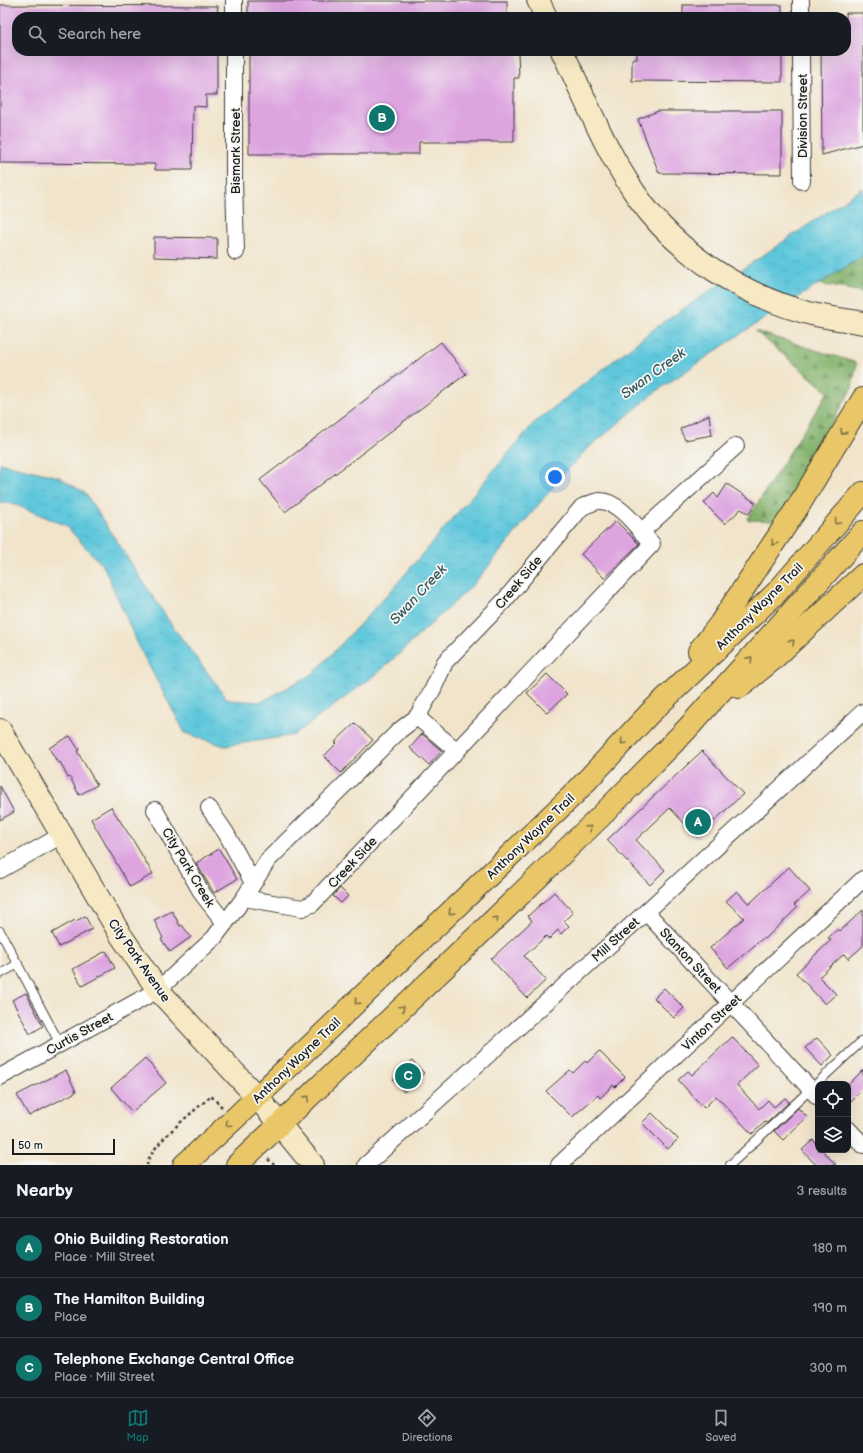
<!DOCTYPE html>
<html lang="en">
<head>
<meta charset="utf-8">
<style>
	:root { --surface:#171b24; --page:#242831; --text:#f1f3f6; --muted:#9ea1a6; --line:#363941; --accent:#0f766e }
	body { margin:0; font-family:"Balsamiq Sans",sans-serif; background:var(--page); color:var(--text) }
	.controls { position:absolute; right:12px; bottom:12px; display:grid; overflow:hidden; border-radius:8px; box-shadow:0 4px 16px #0002 }
	.controls button { width:36px; height:36px; display:grid; place-items:center; padding:0; border:0; border-bottom:1px solid var(--line); background:var(--surface); color:var(--text); font:20px sans-serif }
	.scale { position:absolute; left:12px; bottom:10px; width:103px; box-sizing:border-box; padding-left:4px; border:2px solid #1c1c1c; border-top:0; font-size:11px; line-height:14px; white-space:nowrap; color:#1c1c1c; -webkit-text-stroke:3px #f6f6f2; paint-order:stroke }
	.you { position:absolute; left:555px; top:477px; width:14px; height:14px; margin:-10px; border:3px solid #fff; border-radius:50%; background:#1a73e8; box-shadow:0 0 0 6px #1a73e833 }
	.badge { display:grid; place-items:center; width:26px; height:26px; border-radius:50%; background:var(--accent); color:#fff; font-size:13px; font-weight:700 }
	.pin { position:absolute; translate:-50% -50%; border:2px solid #fff; box-shadow:0 1px 4px #0006 }
	.list { margin:0; padding:0; list-style:none }
	h2 { display:flex; justify-content:space-between; align-items:center; height:52px; margin:0; padding:0 16px; font-size:17px }
	h2 small { font-size:13px; font-weight:400; color:var(--muted) }
	.list li { display:grid; grid-template-columns:26px 1fr auto; gap:12px; align-items:center; box-sizing:border-box; height:60px; padding:0 16px; border-top:1px solid var(--line) }
	.list b { display:block; font-size:15px; white-space:nowrap }
	.list p { margin:0; font-size:13px; white-space:nowrap; color:var(--muted) }
	.list em { font-size:13px; font-style:normal; color:var(--muted) }
	.icon { flex:none; width:22px; height:22px; fill:none; stroke:currentColor; stroke-width:2; stroke-linecap:round; stroke-linejoin:round }
	.map { position:relative; flex:none; width:863px; height:1165px; overflow:hidden }
	.search { position:absolute; background:var(--surface); box-shadow:0 4px 16px #0002; left:12px; right:12px; top:12px; height:44px; display:flex; align-items:center; gap:10px; box-sizing:border-box; padding:0 14px; border-radius:16px; color:var(--muted); font-size:15px }
	.sheet { height:232px; background:var(--surface) }
	nav { display:flex; justify-content:space-around; align-items:center; box-sizing:border-box; height:56px; border-top:1px solid var(--line); background:var(--surface); font-size:11px; color:var(--muted) }
	nav a { display:grid; justify-items:center; gap:2px }
	nav .on { color:var(--accent) }
	.map>svg:first-child { display:block }
	.forest { fill:url(#forest-firs); stroke:#506744 }
	.water { fill:url(#water-ripples); stroke:#3e727c }
	.building { fill:#dda4e0 }
	.lines { fill:none; stroke-linecap:round; stroke-linejoin:round }
	.lane-casing { stroke:#3c3a36; stroke-width:10 }
	.street-casing { stroke:#3c3a36; stroke-width:18 }
	.secondary-casing { stroke:#3c3a36; stroke-width:24 }
	.highway-casing { stroke:#3c3a36; stroke-width:24 }
	.path { stroke:#3c3a36; stroke-width:2.5; stroke-dasharray:3 3; stroke-linecap:butt }
	.lane { stroke:#fff; stroke-width:8 }
	.street { stroke:#fff; stroke-width:16 }
	.secondary { stroke:#f6e9c3; stroke-width:22 }
	.highway { stroke:#e9c769; stroke-width:22 }
	.oneway { stroke:#827242 }
	.labels { text-anchor:middle; stroke-width:3.5; stroke-linejoin:round; paint-order:stroke }
	.street-label { font-size:13px; fill:#1c1c1c; stroke:#f6f6f2 }
	.water-label { font-size:14px; font-style:italic; fill:#33585f; stroke:#f6f6f2 }
</style>
</head>
<body>
<div class="map">
<svg width="863" height="1165" viewBox="0 0 863 1165">
	<defs>
		<pattern id="forest-firs" width="22" height="20" patternUnits="userSpaceOnUse"><rect width="22" height="20" fill="#84b26c"/><path d="M5 1l3.5 6h-7zM16 11l3.5 6h-7z" fill="#6b9058"/></pattern>
		<pattern id="water-ripples" width="26" height="14" patternUnits="userSpaceOnUse"><rect width="26" height="14" fill="#5fc7db"/><path d="M2 4q2-2 4 0t4 0M15 11q2-2 4 0t4 0" fill="none" stroke="#52aabb"/></pattern>
	</defs>
	<rect width="100%" height="100%" fill="#f6f6f2"/>
	<filter id="ink" filterUnits="userSpaceOnUse"><feTurbulence type="fractalNoise" baseFrequency=".025" numOctaves="2"/><feDisplacementMap in="SourceGraphic" scale="8" xChannelSelector="R" yChannelSelector="G"/><feConvolveMatrix kernelMatrix="1 2 1 2 8 2 1 2 1" color-interpolation-filters="sRGB"/></filter>
	<filter id="wash" filterUnits="userSpaceOnUse"><feTurbulence type="fractalNoise" baseFrequency=".012" numOctaves="4" result="noise"/><feDisplacementMap in="SourceGraphic" scale="16" xChannelSelector="R" yChannelSelector="G"/><feGaussianBlur stdDeviation="0.9" result="paint"/><feColorMatrix in="noise" values="0 0 0 0 0 0 0 0 0 0 0 0 0 0 0 0 0 1.4 0 .05"/><feComposite in="paint" operator="in"/></filter>
	<g filter="url(#wash)">
		<rect width="100%" height="100%" fill="#f1e4cb"/>
		<g class="forest">
			<polygon points="863,256 863,292 819,284"/>
			<polygon points="755,331 857,363 852,388 778,521 747,520 828,392"/>
		</g>
		<polygon class="water" points="863,188 863,256 745,331 658,390 586,450 565,472 474,584 377,674 294,735 225,746 185,733 140,649 104,567 65,525 11,503 0,503 0,463 59,477 85,493 173,627 228,700 261,702 314,673 390,592 534,423 658,326"/>
		<g id="blocks">
			<g class="building">
				<rect x="248" y="1" width="259" height="16"/>
				<polygon points="0,5 218,6 217,17 17,17 17,51 217,51 217,95 206,95 206,107 193,106 192,170 155,170 155,164 0,163"/>
				<rect x="683" y="5" width="99" height="12"/>
				<polygon points="846,13 863,13 863,144 822,155 821,51 846,51"/>
				<polygon points="249,51 518,52 519,78 514,78 514,142 419,142 419,154 249,154"/>
				<polygon points="637,51 782,51 782,82 632,81 632,59 637,59"/>
				<polygon points="658,111 782,111 782,174 659,173 638,119"/>
				<polygon points="154,237 217,238 217,259 154,257"/>
				<polygon points="441,342 466,374 285,512 260,480"/>
				<polygon points="709,415 712,435 685,440 680,429"/>
				<polygon points="727,484 756,503 749,514 741,509 725,524 704,503 714,493 718,498"/>
				<polygon points="616,521 639,544 604,578 581,554"/>
				<polygon points="547,674 567,694 547,713 527,693"/>
				<polygon points="355,723 373,740 341,773 324,756 337,743 335,742"/>
				<polygon points="422,734 442,751 429,765 410,748"/>
				<polygon points="70,736 79,750 77,751 97,785 79,795 70,777 68,778 60,762 58,763 49,748"/>
				<polygon points="702,751 743,794 697,837 670,808 636,840 665,870 650,885 607,840"/>
				<polygon points="0,786 14,812 0,820"/>
				<polygon points="111,807 134,842 153,874 130,887 91,819"/>
				<polygon points="219,849 237,879 214,893 196,863"/>
				<polygon points="789,867 810,891 794,905 797,908 765,939 763,938 728,968 710,948 744,918 726,901 737,891 749,904"/>
				<polygon points="340,888 348,896 341,903 333,896"/>
				<polygon points="554,892 573,912 564,921 569,926 561,934 558,930 549,939 546,936 524,956 546,980 527,998 491,959 532,921 528,916"/>
				<polygon points="863,910 863,946 848,959 844,954 819,977 836,994 825,1004 796,973 831,940 828,938 838,929 840,931"/>
				<polygon points="172,911 180,926 182,925 191,937 170,952 161,939 163,938 154,920"/>
				<polygon points="85,916 92,929 59,947 52,933 75,920 76,921"/>
				<polygon points="106,951 115,968 82,986 73,969"/>
				<polygon points="664,988 684,1008 674,1018 654,998"/>
				<polygon points="26,993 43,1026 30,1034 12,1000"/>
				<polygon points="732,1037 758,1065 737,1085 759,1109 768,1100 774,1107 785,1098 789,1102 767,1123 765,1122 752,1134 716,1096 704,1108 678,1080 688,1071 692,1075"/>
				<polygon points="817,1038 833,1055 822,1066 805,1048"/>
				<polygon points="599,1051 625,1077 615,1087 613,1085 600,1098 598,1095 572,1117 546,1091 570,1070 573,1073 585,1061 587,1063"/>
				<polygon points="145,1058 166,1083 132,1112 111,1088"/>
				<polygon points="412,1061 424,1073 404,1092 393,1079"/>
				<polygon points="66,1070 76,1092 29,1116 17,1095"/>
				<polygon points="863,1070 863,1089 848,1104 848,1085"/>
				<polygon points="798,1108 807,1117 783,1140 774,1131"/>
				<polygon points="652,1113 678,1139 668,1149 642,1123"/>
				<polygon points="813,1140 818,1145 818,1150 822,1150 836,1165 816,1165 802,1150"/>
			</g>
		</g>
	</g>
	<g filter="url(#ink)">
		<use href="#blocks" fill-opacity="0" stroke="#3c3a36" stroke-width="1"/>
		<g class="lines">
			<defs>
				<g id="lane">
					<polyline points="0,931 60,1044"/>
					<polyline points="0,974 18,964"/>
					<polyline points="730,1165 863,1040"/>
				</g>
				<g id="street">
					<polyline points="234,0 234,17"/>
					<polyline points="801,0 801,17"/>
					<polyline points="234,51 234,180 236,252"/>
					<polyline points="801,51 802,181"/>
					<polyline points="641,532 736,446"/>
					<polyline points="417,717 457,751"/>
					<polyline points="209,808 226,833 253,883"/>
					<polyline points="155,810 203,895 225,923"/>
					<polyline points="0,870 62,835"/>
					<polyline points="646,912 818,1097"/>
					<path d="M 0,1077 L 158,990 L 214,938 L 244,898 L 268,860 L 400,730 L 417,717 L 433,689 L 445,662 L 504,601 L 582,507 C 587,505 595,501 600,501 C 620,501 640,531 652,544 L 312,904 L 302,908 L 244,898"/>
					<polyline points="848,1129 863,1145"/>
					<polyline points="366,1165 646,912 863,712"/>
					<polyline points="559,1165 863,879"/>
				</g>
				<g id="secondary">
					<polyline points="538,0 546,17"/>
					<path d="M 562,51 C 586,100 606,152 637,196 C 677,254 745,297 812,314 C 829,318 846,320 863,323"/>
					<polyline points="0,730 120,934 158,990 257,1097 313,1165"/>
				</g>
				<g id="highway">
					<polyline points="699,651 720,624 799,505 863,399"/>
					<polyline points="739,687 771,661 863,575"/>
					<polyline points="184,1165 233,1120 575,793 649,714 777,592 863,493"/>
					<polyline points="237,1165 463,950 601,816 687,729 863,532"/>
				</g>
			</defs>
			<use href="#lane" class="lane-casing"/>
			<use href="#street" class="street-casing"/>
			<use href="#secondary" class="secondary-casing"/>
			<use href="#highway" class="highway-casing"/>
			<g class="path">
				<polyline points="268,1159 274,1165"/>
				<path d="M 147,1165 C 150,1144 195,1111 211,1096 L 222,1107"/>
			</g>
			<use href="#lane" class="lane"/>
			<use href="#street" class="street"/>
			<use href="#secondary" class="secondary"/>
			<use href="#highway" class="highway"/>
		</g>
		<defs><path id="oneway-chevron" d="M-2-3.5L2.5 0L-2 3.5" fill="none" stroke-width="1.6" stroke-linecap="round" stroke-linejoin="round"/></defs>
		<g class="oneway">
			<use href="#oneway-chevron" transform="translate(843 432) rotate(121)"/>
			<use href="#oneway-chevron" transform="translate(837 522) rotate(131)"/>
			<use href="#oneway-chevron" transform="translate(774 543) rotate(124)"/>
			<use href="#oneway-chevron" transform="translate(792 642) rotate(-43)"/>
			<use href="#oneway-chevron" transform="translate(750 659) rotate(-48)"/>
			<use href="#oneway-chevron" transform="translate(623 742) rotate(133)"/>
			<use href="#oneway-chevron" transform="translate(589 828) rotate(-44)"/>
			<use href="#oneway-chevron" transform="translate(451 912) rotate(136)"/>
			<use href="#oneway-chevron" transform="translate(496 919) rotate(-44)"/>
			<use href="#oneway-chevron" transform="translate(357 1002) rotate(136)"/>
			<use href="#oneway-chevron" transform="translate(402 1008) rotate(-43)"/>
			<use href="#oneway-chevron" transform="translate(307 1098) rotate(-44)"/>
			<use href="#oneway-chevron" transform="translate(228 1124) rotate(137)"/>
		</g>
	</g>
	<g class="labels">
		<g class="street-label">
			<text transform="translate(802 116) rotate(-90)" y="5">Division Street</text>
			<text transform="translate(235 151) rotate(-90)" y="5">Bismark Street</text>
			<text transform="translate(518 582) rotate(-50)" y="5">Creek Side</text>
			<text transform="translate(759 606) rotate(-45)" y="5">Anthony Wayne Trail</text>
			<text transform="translate(530 836) rotate(-44)" y="5">Anthony Wayne Trail</text>
			<text transform="translate(352 862) rotate(-47)" y="5">Creek Side</text>
			<text transform="translate(189 867) rotate(59)" y="5">City Park Creek</text>
			<text transform="translate(615 939) rotate(-42)" y="5">Mill Street</text>
			<text transform="translate(140 960) rotate(55)" y="5">City Park Avenue</text>
			<text transform="translate(691 960) rotate(47)" y="5">Stanton Street</text>
			<text transform="translate(711 1022) rotate(-43)" y="5">Vinton Street</text>
			<text transform="translate(79 1033) rotate(-29)" y="5">Curtis Street</text>
			<text transform="translate(296 1060) rotate(-44)" y="5">Anthony Wayne Trail</text>
		</g>
		<g class="water-label">
			<text transform="translate(653 373) rotate(-36)" y="5">Swan Creek</text>
			<text transform="translate(418 594) rotate(-47)" y="5">Swan Creek</text>
		</g>
	</g>
</svg>
<div class="controls">
<button><svg class="icon" aria-label="locate" viewBox="0 0 24 24"><circle cx="12" cy="12" r="6"/><path d="M12 2v4M12 18v4M2 12h4M18 12h4"/></svg></button>
<button><svg class="icon" aria-label="layers" viewBox="0 0 24 24"><path d="M12 4l9 5-9 5-9-5zM3 14l9 5 9-5"/></svg></button>
</div>
<div class="scale">50 m</div>
<div class="you"></div>
<div class="pin badge" style="left:698px;top:822px">A</div>
<div class="pin badge" style="left:382px;top:118px">B</div>
<div class="pin badge" style="left:408px;top:1076px">C</div>
<div class="search"><svg class="icon" aria-label="search" viewBox="0 0 24 24"><circle cx="10" cy="10" r="6"/><path d="M15 15l6 6"/></svg>Search here</div>
</div>
<section class="sheet">
<h2>Nearby<small>3 results</small></h2>
<ul class="list">
<li><span class="badge">A</span><div><b>Ohio Building Restoration</b><p>Place · Mill Street</p></div><em>180 m</em></li>
<li><span class="badge">B</span><div><b>The Hamilton Building</b><p>Place</p></div><em>190 m</em></li>
<li><span class="badge">C</span><div><b>Telephone Exchange Central Office</b><p>Place · Mill Street</p></div><em>300 m</em></li>
</ul>
</section>
<nav>
<a class="on"><svg class="icon" aria-label="map" viewBox="0 0 24 24"><path d="M3 6l6-2 6 2 6-2v14l-6 2-6-2-6 2zM9 4v14M15 6v14"/></svg>Map</a>
<a><svg class="icon" aria-label="directions" viewBox="0 0 24 24"><path d="M12 3l9 9-9 9-9-9zM9 14v-3h6M13 9l2 2-2 2"/></svg>Directions</a>
<a><svg class="icon" aria-label="saved" viewBox="0 0 24 24"><path d="M7 4h10v16l-5-4-5 4z"/></svg>Saved</a>
</nav>
</body>
</html>
